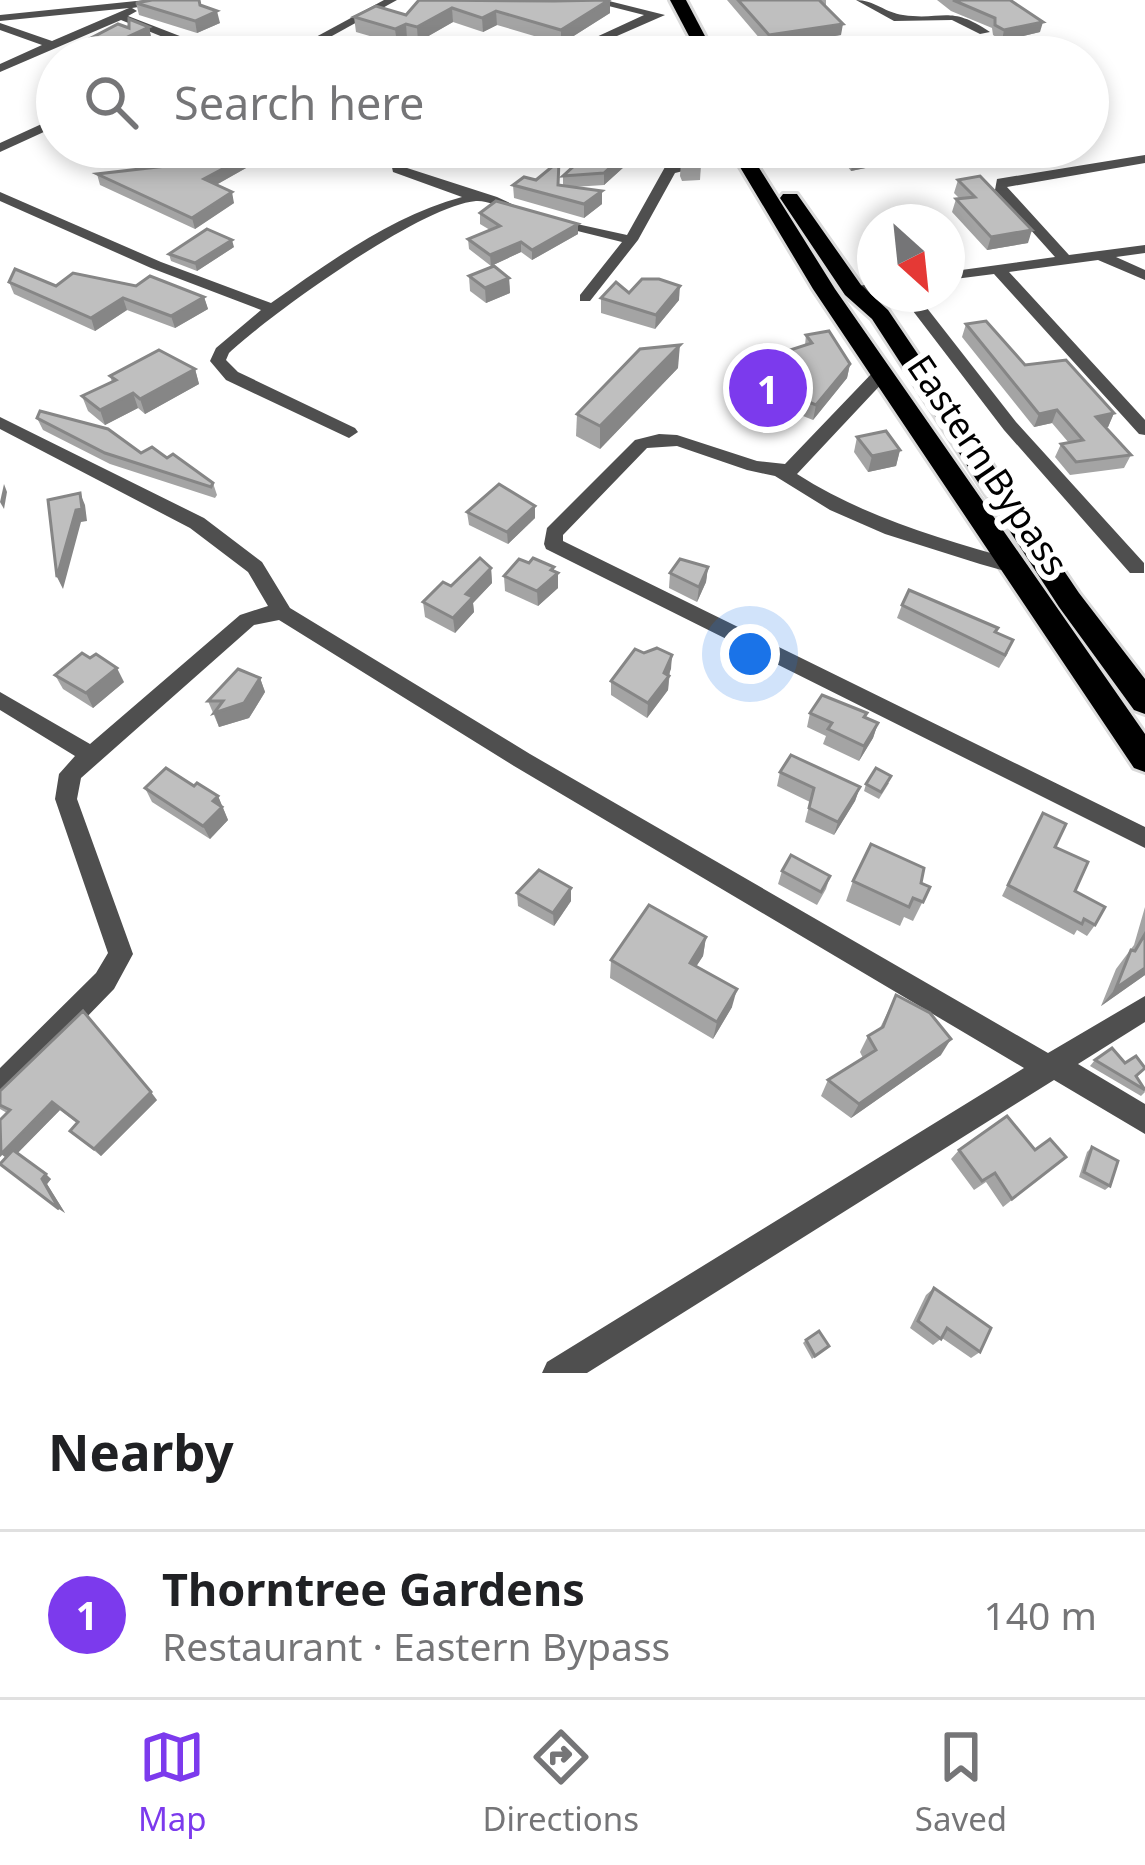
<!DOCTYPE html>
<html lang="en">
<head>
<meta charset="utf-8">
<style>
	:root { --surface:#fff; --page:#f6f6f6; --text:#202124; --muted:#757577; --line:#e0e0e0; --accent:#7c3aed }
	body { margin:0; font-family:"Noto Sans",sans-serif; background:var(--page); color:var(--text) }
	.compass { position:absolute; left:857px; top:204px; width:108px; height:108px; border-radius:50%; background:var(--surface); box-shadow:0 6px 18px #0003; rotate:153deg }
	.you { position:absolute; left:750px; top:654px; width:42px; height:42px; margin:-30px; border:9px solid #fff; border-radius:50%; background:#1a73e8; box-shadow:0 0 0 18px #1a73e833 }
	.badge { display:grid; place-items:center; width:78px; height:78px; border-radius:50%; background:var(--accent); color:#fff; font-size:39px; font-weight:700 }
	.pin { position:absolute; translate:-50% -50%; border:6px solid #fff; box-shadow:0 3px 12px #0006 }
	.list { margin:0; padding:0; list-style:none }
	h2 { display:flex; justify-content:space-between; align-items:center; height:156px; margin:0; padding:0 48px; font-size:51px }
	h2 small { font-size:39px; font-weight:400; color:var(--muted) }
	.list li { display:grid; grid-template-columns:78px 1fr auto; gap:36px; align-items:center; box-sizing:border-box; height:168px; padding:0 48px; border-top:3px solid var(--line) }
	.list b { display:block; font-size:45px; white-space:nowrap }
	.list p { margin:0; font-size:39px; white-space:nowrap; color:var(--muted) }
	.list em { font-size:39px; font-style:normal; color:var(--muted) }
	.icon { flex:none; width:66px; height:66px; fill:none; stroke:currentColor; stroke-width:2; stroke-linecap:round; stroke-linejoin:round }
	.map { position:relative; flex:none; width:1145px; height:1373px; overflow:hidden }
	.search { position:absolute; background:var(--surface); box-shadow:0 6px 18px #0003; left:36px; right:36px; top:36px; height:132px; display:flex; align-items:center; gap:30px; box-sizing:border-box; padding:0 42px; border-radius:66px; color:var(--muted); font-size:45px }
	.sheet { height:324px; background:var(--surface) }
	nav { display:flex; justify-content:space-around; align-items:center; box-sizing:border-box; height:168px; border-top:3px solid var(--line); background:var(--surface); font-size:33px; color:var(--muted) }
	nav a { display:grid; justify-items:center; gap:6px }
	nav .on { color:var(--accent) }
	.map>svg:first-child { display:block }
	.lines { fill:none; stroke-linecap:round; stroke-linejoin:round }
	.primary-casing { stroke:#dbdbdb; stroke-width:6 }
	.street { fill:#4f4f4f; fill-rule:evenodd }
	.primary { fill:#000; fill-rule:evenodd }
	.wall { fill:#a4a4a4 }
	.shaded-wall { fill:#868686 }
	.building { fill:#bfbfbf; stroke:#868686; stroke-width:3 }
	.labels { text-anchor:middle; stroke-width:12; stroke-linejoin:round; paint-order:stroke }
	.street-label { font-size:36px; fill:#000; stroke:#fff }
</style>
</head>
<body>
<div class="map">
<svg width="1145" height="1373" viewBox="0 0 1145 1373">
	<rect width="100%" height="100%" fill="#fff"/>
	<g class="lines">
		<defs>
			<g id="primary">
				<polygon points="670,0 686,0 716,57 700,57"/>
				<polygon points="728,147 746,147 835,289 1145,734 1145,772 1134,768 813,289"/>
				<polygon points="783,194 797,194 861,285 888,310 1079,593 1145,679 1145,714 1134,710 1059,607 872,319 845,295 780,198"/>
			</g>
		</defs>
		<use href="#primary" class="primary-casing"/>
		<g class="street">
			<polygon points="146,0 183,0 132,8 137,11 128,16 203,45 203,49 192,57 178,57 190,48 121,20 0,72 0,64 42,45 0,30 0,23 52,41 129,8 0,21 0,15"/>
			<polygon points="384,0 397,0 294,57 279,57"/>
			<polygon points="585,0 605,0 665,15 569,57 553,57 644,15"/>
			<path d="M 856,0 C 874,0 886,13 903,15 C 943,21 949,4 990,32 L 980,34 L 952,20 L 894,21 Z"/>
			<polygon points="57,117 57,126 0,152 0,143"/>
			<path d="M 334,147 C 353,147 371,155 384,155 C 396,155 408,147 424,147 L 403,158 L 404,167 L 497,197 L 527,211 L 520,215 C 506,211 490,200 476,201 C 420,206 272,313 229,353 L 226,360 L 238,372 L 355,428 L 358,432 L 349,438 L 226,380 L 210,361 L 216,348 L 261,310 L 151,268 L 0,201 L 0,192 L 161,262 L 271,303 C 328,263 393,215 462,197 L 393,172 L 391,163 Z"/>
			<polygon points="740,149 747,153 745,156 675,173 638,240 590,301 580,301 580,295 622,242 545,223 545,217 627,235 665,167"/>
			<polygon points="1145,155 1145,163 1007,187 1069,255 1145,245 1145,253 1116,257 1145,270 1145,280 1098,260 1009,272 1145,420 1145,435 1139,434 994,274 947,280 947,272 1055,257 995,190 997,179"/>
			<polygon points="875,282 875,292 853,295 845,290"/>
			<polygon points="900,294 916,294 1016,422 1144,563 1144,573 1130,573 1004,430"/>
			<path d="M 882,368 L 888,369 L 888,377 L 797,474 C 866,518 941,539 1019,561 L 1022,566 L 1019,571 L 1012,573 L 980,564 L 885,534 L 830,510 L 775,476 L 747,470 L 677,446 L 647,448 L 563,535 L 563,541 L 1145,827 L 1145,848 L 546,549 L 544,544 L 547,528 L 635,440 L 659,434 L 677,435 L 757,461 L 785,464 L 876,369 Z"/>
			<polygon points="0,417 204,518 262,562 290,608 530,754 1048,1053 1145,996 1145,1022 1078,1064 1145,1104 1145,1134 1054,1080 587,1373 542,1373 547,1362 1024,1068 514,766 279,620 254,625 81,778 77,799 133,954 114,989 10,1096 0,1100 0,1068 96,973 108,953 55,799 59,774 75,756 0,710 0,692 90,744 240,615 268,606 248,572 190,528 0,429"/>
		</g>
		<use href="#primary" class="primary"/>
	</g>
	<g class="wall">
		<polygon points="419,0 610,13 561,44 497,25 483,32 453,22 418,42 407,38 397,44 356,32 354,17 406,15"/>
		<polygon points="727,0 826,0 826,6 841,35 767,47"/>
		<polygon points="937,0 1010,0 1040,32 1002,41 993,35 992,28 951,11"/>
		<polygon points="136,3 200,5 220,23 197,33 139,15"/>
		<polygon points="149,27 151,37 134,46 137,48 140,57 77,57 74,47 129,28"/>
		<polygon points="166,147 241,147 231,153 243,158 246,168 216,185 234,203 195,229 100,185 97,174 156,167 153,166 150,155"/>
		<polygon points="595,147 635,147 625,157 625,166 604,185 573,187 602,204 584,218 514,198 513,185 563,186 563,176"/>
		<polygon points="833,147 884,147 880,165 851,171"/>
		<polygon points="681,162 701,165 700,180 682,181 680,176"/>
		<polygon points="958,180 1028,243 987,250 952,212 956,199 960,199 954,193"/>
		<polygon points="480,213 578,234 532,260 521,252 491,266 469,249 468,239 490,230 480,224"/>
		<polygon points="234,247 197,271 171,261 169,254"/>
		<polygon points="469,276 509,278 510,293 486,303 470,291"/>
		<polygon points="9,282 56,286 136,286 204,297 208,309 175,328 127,310 95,331 14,294"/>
		<polygon points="629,293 679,300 655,329 601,313 601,298"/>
		<polygon points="966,324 1025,365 1114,413 1108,427 1105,427 1131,455 1124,468 1070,475 1055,457 1061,444 1069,443 1052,423 1034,427 962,337"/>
		<polygon points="806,335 850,364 847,378 813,420 803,416 786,391 778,388 779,379 777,376 779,361 805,345"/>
		<polygon points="678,368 600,449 576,436 577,414"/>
		<polygon points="195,369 199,384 145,414 138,408 105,425 88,411 82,396 112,382 110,376"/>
		<polygon points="37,418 141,453 167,458 213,483 217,495 215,498 110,464 43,430"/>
		<polygon points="857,437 900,450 896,466 868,472 854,452"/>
		<polygon points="467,512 535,518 508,544 469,525"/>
		<polygon points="708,567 706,582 697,602 669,588 670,573"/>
		<polygon points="491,568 492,583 473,603 474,612 455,633 425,617 423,602 451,586"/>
		<polygon points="554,571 558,588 538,606 505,591 504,576"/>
		<polygon points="902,605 1008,653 999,668 897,618"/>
		<polygon points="644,653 672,655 668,690 647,718 611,695 611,681"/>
		<polygon points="55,675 124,682 93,708 63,689"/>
		<polygon points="260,678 265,692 249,718 219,727 208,701"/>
		<polygon points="810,713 867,713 866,718 878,723 873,738 859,761 823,744 826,736 807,727"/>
		<polygon points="780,772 860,787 855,801 834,835 805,822 810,802 777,786"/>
		<polygon points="889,783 879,799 864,791 866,784"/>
		<polygon points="194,786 218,796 228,820 210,839 152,802 145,788"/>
		<polygon points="1043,813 1075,891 1095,925 1087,936 1077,930 1074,935 1002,896"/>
		<polygon points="782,871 830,876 826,889 817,905 778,884"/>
		<polygon points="853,881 921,883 930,887 913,921 904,917 900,926 846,901"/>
		<polygon points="517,893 571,901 554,926 518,906"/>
		<polygon points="1145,907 1145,975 1101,1006 1116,969 1134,945"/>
		<polygon points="706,937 703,956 696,966 732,1007 713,1039 610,978 611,960"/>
		<polygon points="896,995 941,1055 851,1118 821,1096 828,1080 863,1058 860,1052 868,1036 880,1028"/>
		<polygon points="1095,1060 1137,1077 1145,1092 1141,1096 1090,1066"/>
		<polygon points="0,1091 157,1100 101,1156 70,1131 77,1123 60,1110 17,1153 51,1179 47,1184 65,1213 0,1164 6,1157 7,1113 0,1109"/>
		<polygon points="1092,1147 1110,1186 1105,1190 1079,1177 1087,1152"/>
		<polygon points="959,1150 1035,1150 1066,1157 1003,1207 986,1182 974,1190 951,1159"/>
		<polygon points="934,1288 980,1352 971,1358 942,1338 933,1345 910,1328 926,1295"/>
		<polygon points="806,1340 829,1346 812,1359 803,1343"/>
	</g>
	<g class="shaded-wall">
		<polygon points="609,0 610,0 610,13 561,44 561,30"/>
		<polygon points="452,8 453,22 418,42 417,27"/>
		<polygon points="217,11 220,23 197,33 195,21"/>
		<polygon points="496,11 497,25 483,32 482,18"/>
		<polygon points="1043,22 1040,32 1002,41 1004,30"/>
		<polygon points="406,24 407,38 397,44 395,29"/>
		<polygon points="843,24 841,35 767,47 769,35"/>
		<polygon points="149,27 151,37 124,51 121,40"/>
		<polygon points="137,48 140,57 119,57"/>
		<polygon points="220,147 241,147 220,159 218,148"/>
		<polygon points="624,147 635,147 625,157 625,166 604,185 604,173"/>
		<polygon points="681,147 693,147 692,156 674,160 675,149"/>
		<polygon points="866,147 884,147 880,165 851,171 855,149"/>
		<polygon points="243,158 246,168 207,190 204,179"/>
		<polygon points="602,191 602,204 584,218 584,204"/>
		<polygon points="232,192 234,203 195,229 192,218"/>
		<polygon points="578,224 578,234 532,260 532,250"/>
		<polygon points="1032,230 1028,243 987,250 991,237"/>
		<polygon points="232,240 234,247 197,271 195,263"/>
		<polygon points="521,242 521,252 491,266 490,255"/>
		<polygon points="509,278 510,293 486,303 485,288"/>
		<polygon points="680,286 679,300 655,329 656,315"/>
		<polygon points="204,297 208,309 175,328 171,316"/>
		<polygon points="123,298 127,310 95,331 91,318"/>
		<polygon points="680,345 678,368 600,449 600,426"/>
		<polygon points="850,364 847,378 813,420 816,405"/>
		<polygon points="195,369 199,384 145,414 140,399"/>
		<polygon points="133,393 138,408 105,425 100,410"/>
		<polygon points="1057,410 1052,423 1034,427 1039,414"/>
		<polygon points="1114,413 1108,427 1090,430 1096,417"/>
		<polygon points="900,450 896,466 868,472 872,456"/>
		<polygon points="4,484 7,492 4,509 0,502"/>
		<polygon points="80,493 85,505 87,521 81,522 63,589 57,577"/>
		<polygon points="535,506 535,518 508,544 507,532"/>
		<polygon points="554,567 554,576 558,573 558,588 538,606 537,591"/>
		<polygon points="708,567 706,582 697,602 699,587"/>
		<polygon points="491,568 492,583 473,603 474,612 455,633 453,618 466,594"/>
		<polygon points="672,655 671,669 667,678 669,676 668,690 647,718 648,703"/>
		<polygon points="117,668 124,682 93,708 86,693"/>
		<polygon points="260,678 265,692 249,718 219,727 214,713"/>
		<polygon points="878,723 873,738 859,761 864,746"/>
		<polygon points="860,787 855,801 834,835 838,822"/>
		<polygon points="218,796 228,820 210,839 203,826 213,801"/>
		<polygon points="571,888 571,901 554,926 553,913"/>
		<polygon points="706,937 703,956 687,981 690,963"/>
		<polygon points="1145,968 1145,975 1101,1006 1116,988"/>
		<polygon points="737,989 732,1007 713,1039 717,1022"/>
		<polygon points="951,1039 941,1055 851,1118 859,1104"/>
		<polygon points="151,1092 157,1100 101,1156 94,1149"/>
		<polygon points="52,1102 60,1110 10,1161 1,1154"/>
		<polygon points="46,1174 51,1179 47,1184 65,1213 59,1209 42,1179"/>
	</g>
	<g class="building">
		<polygon points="152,0 199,0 200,5 217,11 195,21 136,3"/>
		<polygon points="419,0 554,1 609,0 561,30 496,11 482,18 452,8 417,27 406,24 395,29 354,17 376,6 406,15"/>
		<polygon points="738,0 819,0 843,24 769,35"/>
		<polygon points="953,0 1010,0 1043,22 1004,30 995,25 995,18"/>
		<polygon points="129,19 149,27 121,40 137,48 119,57 94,57 74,47 118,24 129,28"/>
		<polygon points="648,43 653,57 634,57 628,44"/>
		<polygon points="166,147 220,147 218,148 243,158 204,179 232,192 192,218 97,174 175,165 150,155"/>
		<polygon points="595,147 624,147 619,152 625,154 604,173 563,176"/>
		<polygon points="698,157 701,165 683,166 681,162"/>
		<polygon points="559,161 558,185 602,191 584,204 513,185 524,177 536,180"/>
		<polygon points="980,176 1032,230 991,237 956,199 975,197 958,180"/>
		<polygon points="496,201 578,224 532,250 521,242 490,255 468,239 500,226 480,213"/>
		<polygon points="207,229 232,240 195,263 169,254"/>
		<polygon points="494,266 509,278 485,288 469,276"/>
		<polygon points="15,269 56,286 73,273 136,286 150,276 204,297 171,316 123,298 91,318 9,282"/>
		<polygon points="642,279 659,279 680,286 656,315 601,298 616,282 629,293"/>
		<polygon points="986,321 1025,365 1066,360 1114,413 1096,417 1131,455 1076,462 1061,444 1083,440 1057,410 1039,414 966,324"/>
		<polygon points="829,331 850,364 816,405 806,401 789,376 780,373 784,367 779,361 787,351 812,343 806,335"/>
		<polygon points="680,345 600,426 577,414 640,349"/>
		<polygon points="159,350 195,369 140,399 133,393 100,410 82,396 116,380 110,376"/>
		<polygon points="40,411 108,429 141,453 152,447 167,458 173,454 213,483 211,487 105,453 37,418"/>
		<polygon points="886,431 900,450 872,456 857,437"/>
		<polygon points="499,484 535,506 507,532 467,512"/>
		<polygon points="80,493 82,509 76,510 57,577 48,500"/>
		<polygon points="480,558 491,568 466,594 473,597 453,618 423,602 443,582 451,586"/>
		<polygon points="533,558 554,567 551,570 558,573 537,591 504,576 519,559 529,563"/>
		<polygon points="680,559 708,567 699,587 670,573"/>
		<polygon points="909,590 998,628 995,632 1013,640 1005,655 902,605"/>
		<polygon points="657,648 672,655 664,673 669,676 648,703 611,681 635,649 644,653"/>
		<polygon points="82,653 90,658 96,654 117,668 86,693 55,675"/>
		<polygon points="238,669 260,678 244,703 214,713 223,701 208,701"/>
		<polygon points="822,695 867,713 864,717 878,723 864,746 828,729 832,723 810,713"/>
		<polygon points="791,755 860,787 838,822 809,808 814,788 780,772"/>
		<polygon points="166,768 194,786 197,783 218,796 213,801 222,807 203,826 145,788"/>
		<polygon points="876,768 891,776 881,792 866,784"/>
		<polygon points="1043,813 1066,824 1055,847 1088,862 1075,891 1105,907 1095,925 1084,919 1082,924 1008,885"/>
		<polygon points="871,844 924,868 921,883 930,887 923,902 913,898 909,907 853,881"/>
		<polygon points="791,855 830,876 821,892 782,871"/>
		<polygon points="539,870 571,888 553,913 517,893"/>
		<polygon points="649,905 706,937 690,963 737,989 717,1022 611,960"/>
		<polygon points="1145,934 1145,968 1116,988 1131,950 1135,951"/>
		<polygon points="896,995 930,1013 951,1039 859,1104 828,1080 876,1050 868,1036 883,1027"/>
		<polygon points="83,1011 151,1092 94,1149 70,1131 78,1122 52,1102 1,1154 0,1120 10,1110 0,1105 0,1091"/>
		<polygon points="1112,1048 1125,1063 1136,1056 1145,1068 1136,1076 1145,1090 1095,1060"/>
		<polygon points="1007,1116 1035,1150 1050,1139 1066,1157 1012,1199 995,1173 982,1181 959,1150"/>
		<polygon points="1092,1147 1118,1161 1110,1186 1084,1172"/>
		<polygon points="13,1150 46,1174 42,1179 59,1209 0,1164"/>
		<polygon points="934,1288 991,1328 980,1352 947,1328 941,1339 918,1321"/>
		<polygon points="819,1331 829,1346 815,1356 806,1340"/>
	</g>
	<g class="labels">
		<g class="street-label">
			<text transform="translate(988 465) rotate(56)" y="13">Eastern Bypass</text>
		</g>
	</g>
</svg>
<svg class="compass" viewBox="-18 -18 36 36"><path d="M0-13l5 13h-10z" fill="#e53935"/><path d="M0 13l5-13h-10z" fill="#757577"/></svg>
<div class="you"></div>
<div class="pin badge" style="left:768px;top:388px">1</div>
<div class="search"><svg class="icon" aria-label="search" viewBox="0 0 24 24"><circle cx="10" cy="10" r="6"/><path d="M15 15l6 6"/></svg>Search here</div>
</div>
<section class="sheet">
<h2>Nearby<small></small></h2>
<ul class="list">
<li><span class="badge">1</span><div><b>Thorntree Gardens</b><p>Restaurant · Eastern Bypass</p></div><em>140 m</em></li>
</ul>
</section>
<nav>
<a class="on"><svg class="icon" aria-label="map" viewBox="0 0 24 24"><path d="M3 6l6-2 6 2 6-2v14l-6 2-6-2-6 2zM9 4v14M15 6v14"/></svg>Map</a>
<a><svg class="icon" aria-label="directions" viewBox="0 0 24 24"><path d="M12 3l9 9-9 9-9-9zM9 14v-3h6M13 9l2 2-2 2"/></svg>Directions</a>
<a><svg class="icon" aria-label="saved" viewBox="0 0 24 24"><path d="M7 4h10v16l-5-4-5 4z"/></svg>Saved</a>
</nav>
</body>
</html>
